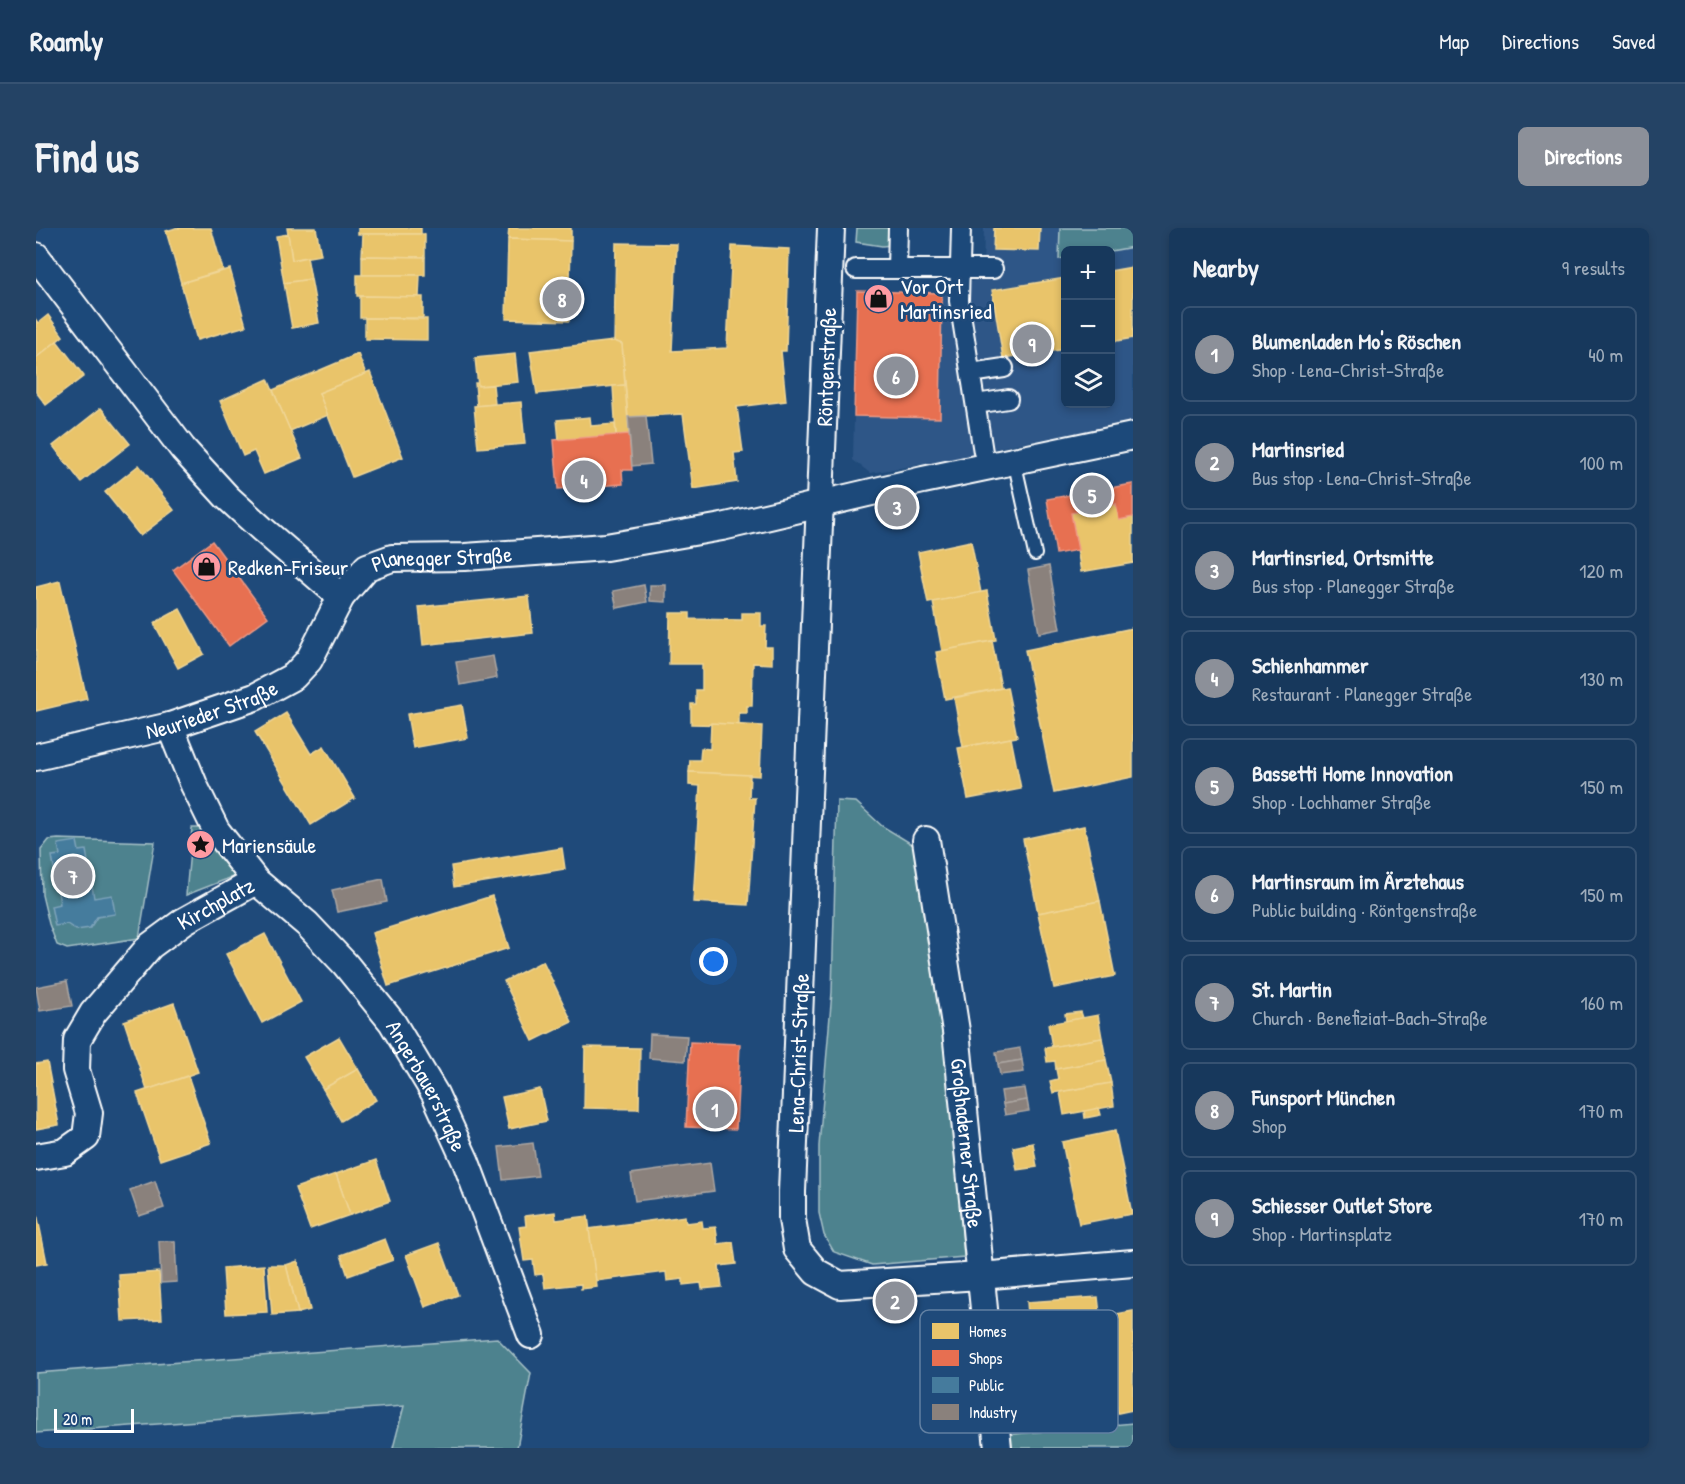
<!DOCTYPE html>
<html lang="en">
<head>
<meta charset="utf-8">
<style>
	:root { --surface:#17385c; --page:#244365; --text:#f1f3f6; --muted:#9eacbb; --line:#365272; --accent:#8c9099 }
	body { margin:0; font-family:"Patrick Hand",sans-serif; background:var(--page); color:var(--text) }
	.controls { position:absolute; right:18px; top:18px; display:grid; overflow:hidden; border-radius:9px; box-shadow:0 3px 9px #0003 }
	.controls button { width:54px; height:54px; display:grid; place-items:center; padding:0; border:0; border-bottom:2px solid var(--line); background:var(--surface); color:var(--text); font:30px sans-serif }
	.scale { position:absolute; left:18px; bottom:15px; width:80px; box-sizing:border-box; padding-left:6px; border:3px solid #fff; border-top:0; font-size:16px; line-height:21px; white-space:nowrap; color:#fff; -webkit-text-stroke:4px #1f4a7a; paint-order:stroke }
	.you { position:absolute; left:678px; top:734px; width:21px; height:21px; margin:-15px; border:4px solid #fff; border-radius:50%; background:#1a73e8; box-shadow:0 0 0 9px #1a73e833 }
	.badge { display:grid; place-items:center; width:39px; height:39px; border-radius:50%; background:var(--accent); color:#fff; font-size:20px; font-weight:700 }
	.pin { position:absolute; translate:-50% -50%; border:3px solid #fff; box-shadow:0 2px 6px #0006 }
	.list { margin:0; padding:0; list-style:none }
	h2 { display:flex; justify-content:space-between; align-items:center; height:78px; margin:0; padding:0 24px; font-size:26px }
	h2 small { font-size:20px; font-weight:400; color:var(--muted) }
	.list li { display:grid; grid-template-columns:39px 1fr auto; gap:18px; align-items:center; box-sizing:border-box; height:96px; margin:0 12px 12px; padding:0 12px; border:2px solid var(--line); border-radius:9px }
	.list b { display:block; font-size:22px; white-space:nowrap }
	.list p { margin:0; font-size:20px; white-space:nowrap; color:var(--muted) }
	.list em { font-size:20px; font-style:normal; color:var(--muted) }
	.icon { flex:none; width:33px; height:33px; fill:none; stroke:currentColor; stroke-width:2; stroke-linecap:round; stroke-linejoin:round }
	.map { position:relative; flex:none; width:1097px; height:1220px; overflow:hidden; border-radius:9px }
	header { display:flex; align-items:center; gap:36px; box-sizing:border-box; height:84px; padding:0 30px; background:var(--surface); border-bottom:2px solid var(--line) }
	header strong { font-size:28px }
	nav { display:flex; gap:33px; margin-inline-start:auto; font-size:21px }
	.intro { display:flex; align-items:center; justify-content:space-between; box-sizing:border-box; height:144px; padding:0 36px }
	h1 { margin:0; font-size:42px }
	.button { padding:15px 27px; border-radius:9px; background:var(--accent); color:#fff; font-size:21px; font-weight:700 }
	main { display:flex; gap:36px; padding:0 36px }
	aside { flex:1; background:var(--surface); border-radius:9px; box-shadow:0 3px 9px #0003 }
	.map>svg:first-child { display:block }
	.built { fill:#2f5787; fill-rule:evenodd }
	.green { fill:#4e828e; stroke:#a6c0c6; stroke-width:1.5 }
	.homes { fill:#e9c46a; stroke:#f0d697; stroke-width:1.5 }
	.shops { fill:#e76f51; stroke:#ee9a85; stroke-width:1.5 }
	.public { fill:#457b9d; stroke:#7da3ba; stroke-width:1.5 }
	.industry { fill:#8a817c; stroke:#ada7a3; stroke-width:1.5 }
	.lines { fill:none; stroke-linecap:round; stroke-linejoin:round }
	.service-casing { stroke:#fff; stroke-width:16 }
	.pedestrian-casing { stroke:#fff; stroke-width:22 }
	.minor-casing { stroke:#fff; stroke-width:30 }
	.service { stroke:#1f4a7a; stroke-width:12 }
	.pedestrian { stroke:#1f4a7a; stroke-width:18 }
	.minor { stroke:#1f4a7a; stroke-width:26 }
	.labels { text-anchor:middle; stroke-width:6; stroke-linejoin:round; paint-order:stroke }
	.poi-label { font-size:22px; fill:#fff; stroke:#1f4a7a; text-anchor:start }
	.street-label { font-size:22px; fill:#fff; stroke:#1f4a7a }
	.key { fill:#1f4a7a; stroke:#6280a2; stroke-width:1.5 }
	.key-label { font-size:16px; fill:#fff }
</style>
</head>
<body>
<header>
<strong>Roamly</strong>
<nav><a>Map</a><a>Directions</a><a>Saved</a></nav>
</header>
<div class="intro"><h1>Find us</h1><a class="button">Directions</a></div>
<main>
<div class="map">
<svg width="1097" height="1220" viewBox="0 0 1097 1220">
	<rect width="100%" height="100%" fill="#1f4a7a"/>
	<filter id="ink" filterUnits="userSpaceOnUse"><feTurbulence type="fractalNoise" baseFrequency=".0167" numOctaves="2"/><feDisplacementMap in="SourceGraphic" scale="12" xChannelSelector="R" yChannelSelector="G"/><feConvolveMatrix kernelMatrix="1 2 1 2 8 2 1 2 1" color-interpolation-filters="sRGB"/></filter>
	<g filter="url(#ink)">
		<path class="built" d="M 948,0 L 1097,0 L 1097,195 L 980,216 L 905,233 L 834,245 L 817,232 L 821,63 L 906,65 L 947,49 ZM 1030,22 L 1074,22 L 1074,176 L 1030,176 Z"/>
		<g class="green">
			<polygon points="821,0 857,0 856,17 846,18 820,14"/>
			<polygon points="1024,0 1097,0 1097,19 1075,23 1030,22 1029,30 1023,31"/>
			<polygon points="801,573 820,574 846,598 879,618 906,782 920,926 928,1029 836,1037 798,1024 788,1007 783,985 783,918 796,764"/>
			<polygon points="156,600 167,600 199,648 150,667"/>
			<polygon points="22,611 119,614 103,710 31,721 21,717 13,696 6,667 5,622 13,612"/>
			<polygon points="461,1110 495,1145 481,1220 357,1220 368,1178 0,1205 0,1145"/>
			<polygon points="1097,1195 1097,1220 958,1220 968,1207"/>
		</g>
		<g class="homes">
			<polygon points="140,0 175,0 187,42 145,55 130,3"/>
			<polygon points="251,0 280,0 285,27 256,32"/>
			<rect x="322" y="0" width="63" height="6"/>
			<polygon points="473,0 535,0 535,13 472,11"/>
			<polygon points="958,0 1004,0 1003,23 957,22"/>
			<polygon points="252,6 256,32 271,29 275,51 248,55 240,8"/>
			<polygon points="327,6 389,6 389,29 326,28"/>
			<polygon points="472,11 535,13 533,93 470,91"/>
			<polygon points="580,15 641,16 636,123 691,120 696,18 753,21 750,123 745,123 750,173 701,179 707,224 698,225 701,254 657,261 647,186 592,189 586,116 578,113"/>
			<polygon points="326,28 389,29 389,47 326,47"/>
			<polygon points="1097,39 1097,110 1074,114 1074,43"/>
			<polygon points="194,41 210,98 161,112 145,55"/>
			<polygon points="321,47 384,47 383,69 321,68"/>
			<polygon points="1030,50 1030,121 967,130 956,62"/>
			<polygon points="275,51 283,95 256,100 248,55"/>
			<polygon points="324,68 387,69 387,90 324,90"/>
			<polygon points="12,87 27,108 0,130 0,92 2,95"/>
			<polygon points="329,90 391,91 391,112 329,111"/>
			<polygon points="21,113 48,148 10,177 0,164 0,130"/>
			<polygon points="578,113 586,116 589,157 501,166 494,123"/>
			<polygon points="322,126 330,146 283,165 292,187 254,203 237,162"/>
			<polygon points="479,126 482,154 442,158 439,130"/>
			<polygon points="334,144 367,229 316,249 283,165"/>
			<polygon points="232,151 266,230 228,246 218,223 207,228 184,173"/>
			<polygon points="439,155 441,155 442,158 457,157 459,176 441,178"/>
			<polygon points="589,157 593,206 580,207 577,158"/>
			<polygon points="485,174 489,216 442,220 438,178"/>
			<polygon points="65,180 94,216 45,254 17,218"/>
			<polygon points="554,189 555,198 579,196 580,207 523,212 521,192"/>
			<polygon points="103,237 138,282 104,308 69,264"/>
			<polygon points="1080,276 1083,292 1097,289 1097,335 1045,344 1035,285"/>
			<polygon points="935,313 945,365 892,375 882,324"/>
			<polygon points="24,353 51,471 0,483 0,359"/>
			<polygon points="951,363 960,412 906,423 897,374"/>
			<polygon points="493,368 497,405 387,417 383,379"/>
			<polygon points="144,381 168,426 142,440 118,395"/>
			<polygon points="634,385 654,385 654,391 706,392 706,385 725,385 725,398 730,398 729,419 736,419 736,436 717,435 716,478 711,478 711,485 703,485 703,497 655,496 655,476 660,476 660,462 666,462 666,436 633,436"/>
			<polygon points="1097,400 1097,549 1018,565 989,422"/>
			<polygon points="956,413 965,460 909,471 900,424"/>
			<polygon points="971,459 981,509 927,519 918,470"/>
			<polygon points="426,477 432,510 377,520 371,486"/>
			<polygon points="250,485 275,526 288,518 319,570 275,597 219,504"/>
			<polygon points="675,495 726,498 724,548 653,544 654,532 664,532 665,520 674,521"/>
			<polygon points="975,510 985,561 932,571 922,520"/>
			<polygon points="653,544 714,547 713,570 719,570 712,677 657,674 664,558 653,557"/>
			<polygon points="1048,598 1064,673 1002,685 987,611"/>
			<polygon points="526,620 529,641 418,659 415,638"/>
			<polygon points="456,668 473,720 352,758 336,705"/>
			<polygon points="1064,673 1079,748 1018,760 1002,685"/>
			<polygon points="229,706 265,774 226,795 190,726"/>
			<polygon points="507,733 536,794 497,813 468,753"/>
			<polygon points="138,775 162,844 111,862 88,793"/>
			<polygon points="1045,784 1047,790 1030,793 1029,786"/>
			<polygon points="1062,787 1066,810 1016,819 1012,796"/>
			<polygon points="303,809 322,841 287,861 268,829"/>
			<polygon points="1066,810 1070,832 1020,841 1019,833 1011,834 1009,820"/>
			<polygon points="549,819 604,820 603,881 548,880"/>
			<polygon points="1070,832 1075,855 1017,865 1014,853 1022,851 1020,841"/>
			<polygon points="11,834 23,897 0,901 0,836"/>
			<polygon points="322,841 340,872 305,893 287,861"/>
			<polygon points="152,848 175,915 124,932 101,865"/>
			<polygon points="1075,855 1078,878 1028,887 1024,864"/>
			<polygon points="504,861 511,893 473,901 466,869"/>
			<polygon points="1063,880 1065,887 1049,890 1048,883"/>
			<polygon points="1079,903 1096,986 1043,996 1026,914"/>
			<polygon points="997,915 1001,939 981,942 977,919"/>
			<polygon points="340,932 354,973 314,987 300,946"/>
			<polygon points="300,946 314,987 274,1001 259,960"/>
			<polygon points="0,981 11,1035 0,1037"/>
			<polygon points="519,984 520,992 552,988 561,1059 545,1061 545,1056 509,1060 507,1046 499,1047 497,1032 488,1033 483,999 490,998 489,988"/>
			<polygon points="649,988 650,995 666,993 667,1000 680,999 682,1016 697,1014 700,1036 683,1038 686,1059 666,1061 665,1055 647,1057 647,1051 631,1053 630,1044 560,1053 553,1001"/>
			<polygon points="349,1011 357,1032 312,1048 305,1027"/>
			<polygon points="403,1015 422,1067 389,1079 370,1027"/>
			<polygon points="262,1033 274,1082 262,1085 250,1037"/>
			<polygon points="228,1037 231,1084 190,1086 187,1040"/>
			<polygon points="232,1037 250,1037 262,1085 236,1087"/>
			<polygon points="123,1044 126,1091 86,1093 83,1047"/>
			<polygon points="1062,1069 1065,1095 993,1101 991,1074"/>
			<polygon points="1097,1083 1097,1182 1082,1185 1064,1089"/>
		</g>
		<g class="shops">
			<polygon points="821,63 906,65 904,190 818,188"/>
			<polygon points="593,206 596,242 586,242 587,256 522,261 518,212"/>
			<polygon points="1097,256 1097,289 1083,292 1080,276 1035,285 1042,322 1020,326 1011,271"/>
			<polygon points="176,313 232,389 193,418 137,342"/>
			<polygon points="654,814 704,816 700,901 650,899"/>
		</g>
		<polygon class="public" points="41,613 43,623 50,622 58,670 76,667 79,686 61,689 54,700 40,702 31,696 19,698 15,678 24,676 16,628 24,627 22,616"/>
		<g class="industry">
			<polygon points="610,188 615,236 596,238 592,189"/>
			<polygon points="1013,338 1024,401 1003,405 992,342"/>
			<polygon points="608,357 611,374 581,380 577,363"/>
			<polygon points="614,357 630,357 630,374 614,373"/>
			<polygon points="457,428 461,450 424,457 420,434"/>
			<polygon points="347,651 351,674 301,684 296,662"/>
			<polygon points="31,753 36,778 4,783 0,759"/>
			<polygon points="614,806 651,808 649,833 613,830"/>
			<polygon points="984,820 986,832 962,836 960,824"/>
			<polygon points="986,832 988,844 964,847 962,836"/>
			<polygon points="989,860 991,872 967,876 965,863"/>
			<polygon points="991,872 993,883 969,887 967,876"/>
			<polygon points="497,915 502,948 467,952 463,919"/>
			<polygon points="674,935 678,963 599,973 595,946"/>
			<polygon points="119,953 128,980 103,988 94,962"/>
			<polygon points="123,1013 139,1013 141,1054 125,1055"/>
		</g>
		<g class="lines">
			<defs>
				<polyline id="service" points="978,232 999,326"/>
				<g id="pedestrian">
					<polyline points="925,0 923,73 947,224"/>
					<polyline points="820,41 957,41"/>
					<polyline points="861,41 862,0"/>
					<polyline points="935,145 968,140"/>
					<polyline points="940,176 972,171"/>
				</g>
				<g id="minor">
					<polyline points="795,0 756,964 756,991 761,1021 780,1044 804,1057 944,1048 1097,1035"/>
					<polyline points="0,28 147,221 191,269 226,301 305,369"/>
					<path id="s1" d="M 134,498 L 158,557 L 180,602 L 220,653 L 271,696 L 309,736 L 356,794 L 399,866 L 430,934 L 495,1107"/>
					<path id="s2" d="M 0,529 L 134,498 L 219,469 L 258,448 L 273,432 L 305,369 L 331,339 L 356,330 L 429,329 L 570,319 L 686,299 L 887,252 L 1097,208"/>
					<path id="s3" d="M 890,612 L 920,803 L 962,1220"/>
					<path id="s4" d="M 0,929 L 29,924 L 50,909 L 53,885 L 40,842 L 41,812 L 57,785 L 114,718 L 148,693 L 220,653"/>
				</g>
			</defs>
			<use href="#service" class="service-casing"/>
			<use href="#pedestrian" class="pedestrian-casing"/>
			<use href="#minor" class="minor-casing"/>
			<use href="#service" class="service"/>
			<use href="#pedestrian" class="pedestrian"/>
			<use href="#minor" class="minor"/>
		</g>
	</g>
	<defs>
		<symbol id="shop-disc" viewBox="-11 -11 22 22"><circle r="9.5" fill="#ff9aa2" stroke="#1f4a7a"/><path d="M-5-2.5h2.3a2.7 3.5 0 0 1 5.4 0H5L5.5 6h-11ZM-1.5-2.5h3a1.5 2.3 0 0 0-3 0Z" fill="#111"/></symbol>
		<symbol id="sight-disc" viewBox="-11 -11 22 22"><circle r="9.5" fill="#ff9aa2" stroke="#1f4a7a"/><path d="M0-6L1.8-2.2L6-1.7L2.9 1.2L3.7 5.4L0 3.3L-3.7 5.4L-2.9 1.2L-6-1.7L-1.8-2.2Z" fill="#111"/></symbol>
	</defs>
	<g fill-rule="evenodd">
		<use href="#shop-disc" x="826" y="54" width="33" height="33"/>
		<use href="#shop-disc" x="154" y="322" width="33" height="33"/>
		<use href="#sight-disc" x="148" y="600" width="33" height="33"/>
	</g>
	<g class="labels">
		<g class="poi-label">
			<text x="864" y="66">Vor Ort<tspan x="864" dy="25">Martinsried</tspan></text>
			<text x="192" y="347">Redken-Friseur</text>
			<text x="186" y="625">Mariensäule</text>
		</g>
		<g class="street-label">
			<text transform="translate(790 139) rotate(-88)" y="8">Röntgenstraße</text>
			<text dy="8" stroke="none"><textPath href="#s2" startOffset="480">Planegger Straße</textPath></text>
			<text dy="8" stroke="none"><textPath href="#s2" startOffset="182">Neurieder Straße</textPath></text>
			<text dy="8" stroke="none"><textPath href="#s4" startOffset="352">Kirchplatz</textPath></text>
			<text transform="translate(762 825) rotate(-88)" y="8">Lena-Christ-Straße</text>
			<text dy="8" stroke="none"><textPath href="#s1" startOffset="448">Angerbauerstraße</textPath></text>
			<text dy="8" stroke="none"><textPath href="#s3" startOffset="306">Großhaderner Straße</textPath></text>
		</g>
	</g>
	<rect x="884" y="1082" width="198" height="123" rx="9" class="key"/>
	<rect x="896" y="1095" width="27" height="16" fill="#e9c46a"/>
	<rect x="896" y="1122" width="27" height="16" fill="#e76f51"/>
	<rect x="896" y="1149" width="27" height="16" fill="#457b9d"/>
	<rect x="896" y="1176" width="27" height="16" fill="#8a817c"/>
	<g class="key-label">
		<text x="933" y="1109">Homes</text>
		<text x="933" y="1136">Shops</text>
		<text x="933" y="1163">Public</text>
		<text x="933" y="1190">Industry</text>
	</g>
</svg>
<div class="controls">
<button>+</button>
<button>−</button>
<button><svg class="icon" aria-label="layers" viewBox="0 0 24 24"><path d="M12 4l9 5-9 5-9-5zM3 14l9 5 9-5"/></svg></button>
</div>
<div class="scale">20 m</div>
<div class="you"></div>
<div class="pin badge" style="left:679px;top:881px">1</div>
<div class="pin badge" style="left:859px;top:1073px">2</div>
<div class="pin badge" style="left:861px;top:279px">3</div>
<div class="pin badge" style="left:548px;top:252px">4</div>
<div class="pin badge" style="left:1056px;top:267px">5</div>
<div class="pin badge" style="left:860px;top:148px">6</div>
<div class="pin badge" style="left:37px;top:648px">7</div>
<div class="pin badge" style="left:526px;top:71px">8</div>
<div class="pin badge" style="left:996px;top:116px">9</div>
</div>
<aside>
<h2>Nearby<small>9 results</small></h2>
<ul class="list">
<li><span class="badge">1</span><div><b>Blumenladen Mo's Röschen</b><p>Shop · Lena-Christ-Straße</p></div><em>40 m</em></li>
<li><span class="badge">2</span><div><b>Martinsried</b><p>Bus stop · Lena-Christ-Straße</p></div><em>100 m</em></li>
<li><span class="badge">3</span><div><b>Martinsried, Ortsmitte</b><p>Bus stop · Planegger Straße</p></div><em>120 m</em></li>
<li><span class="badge">4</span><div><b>Schienhammer</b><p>Restaurant · Planegger Straße</p></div><em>130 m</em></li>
<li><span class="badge">5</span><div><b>Bassetti Home Innovation</b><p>Shop · Lochhamer Straße</p></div><em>150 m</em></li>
<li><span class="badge">6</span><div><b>Martinsraum im Ärztehaus</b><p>Public building · Röntgenstraße</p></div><em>150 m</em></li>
<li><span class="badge">7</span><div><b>St. Martin</b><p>Church · Benefiziat-Bach-Straße</p></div><em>160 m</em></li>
<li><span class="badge">8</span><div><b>Funsport München</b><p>Shop</p></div><em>170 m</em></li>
<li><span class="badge">9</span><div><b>Schiesser Outlet Store</b><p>Shop · Martinsplatz</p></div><em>170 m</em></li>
</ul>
</aside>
</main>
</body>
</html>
